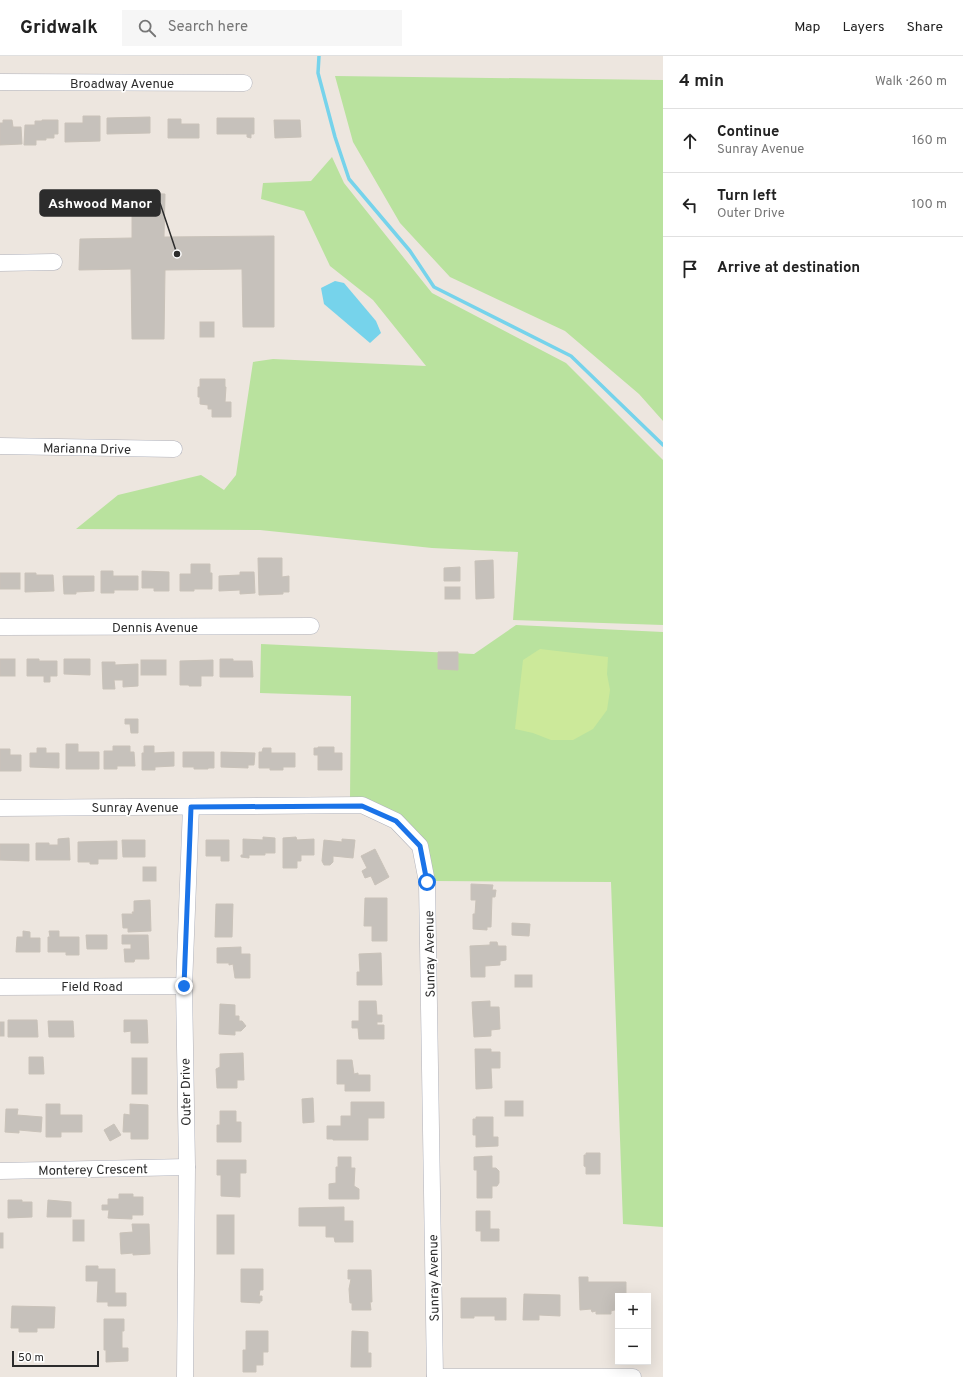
<!DOCTYPE html>
<html lang="en">
<head>
<meta charset="utf-8">
<style>
	:root { --surface:#fff; --page:#f6f6f6; --text:#222; --muted:#767676; --line:#e0e0e0 }
	body { margin:0; font-family:Overpass,sans-serif; background:var(--page); color:var(--text) }
	.controls { position:absolute; right:12px; bottom:12px; display:grid; overflow:hidden; border-radius:0px; box-shadow:0 4px 16px #0002 }
	.controls button { width:36px; height:36px; display:grid; place-items:center; padding:0; border:0; border-bottom:1px solid var(--line); background:var(--surface); color:var(--text); font:20px sans-serif }
	.scale { position:absolute; left:12px; bottom:10px; width:87px; box-sizing:border-box; padding-left:4px; border:2px solid #2c2c2c; border-top:0; font-size:11px; line-height:14px; white-space:nowrap; color:#2c2c2c; -webkit-text-stroke:3px #fff; paint-order:stroke }
	.stop { position:absolute; width:12px; height:12px; margin:-9px; border:3px solid #1a73e8; border-radius:50%; background:#fff }
	.stop.end { background:#1a73e8; border-color:#fff; box-shadow:0 1px 4px #0008 }
	.list { margin:0; padding:0; list-style:none }
	h2 { display:flex; justify-content:space-between; align-items:center; height:52px; margin:0; padding:0 16px; font-size:17px }
	h2 small { font-size:13px; font-weight:400; color:var(--muted) }
	.list li { display:grid; grid-template-columns:26px 1fr auto; gap:12px; align-items:center; box-sizing:border-box; height:64px; padding:0 16px; border-top:1px solid var(--line) }
	.list b { display:block; font-size:15px; white-space:nowrap }
	.list p { margin:0; font-size:13px; white-space:nowrap; color:var(--muted) }
	.list em { font-size:13px; font-style:normal; color:var(--muted) }
	.icon { flex:none; width:22px; height:22px; fill:none; stroke:currentColor; stroke-width:2; stroke-linecap:round; stroke-linejoin:round }
	.map { position:relative; flex:none; width:663px; height:1321px; overflow:hidden }
	header { display:flex; align-items:center; gap:24px; box-sizing:border-box; height:56px; padding:0 20px; background:var(--surface); border-bottom:1px solid var(--line) }
	header strong { font-size:19px }
	nav { display:flex; gap:22px; margin-inline-start:auto; font-size:14px }
	.search { width:280px; height:36px; background:var(--page); display:flex; align-items:center; gap:10px; box-sizing:border-box; padding:0 14px; border-radius:0px; color:var(--muted); font-size:15px }
	main { display:flex }
	aside { flex:1; background:var(--surface) }
	.map>svg:first-child { display:block }
	.green { fill:#b9e29e }
	.pitch { fill:#cce99a }
	.water { fill:#76d3eb }
	.lines { fill:none; stroke-linecap:round; stroke-linejoin:round }
	.stream { stroke:#76d3eb; stroke-width:3.5 }
	.building { fill:#c6c1bb; stroke:#c9c2b9 }
	.minor-casing { stroke:#b0b2bc; stroke-width:17 }
	.minor { stroke:#fff; stroke-width:16 }
	.route { stroke:#1a73e8; stroke-width:5 }
	.labels { text-anchor:middle; stroke-width:3; stroke-linejoin:round; paint-order:stroke }
	.street-label { font-size:13px; fill:#2c2c2c; stroke:#fff }
	.leader { fill:none; stroke:#2c2c2c; stroke-width:1.5 }
	.callout-dot { fill:#2c2c2c; stroke:#fff; stroke-width:1.5 }
	.callout { fill:#2c2c2c; stroke:#2c2c2c; stroke-width:1.5 }
	.callout-label { font-size:14px; text-anchor:middle; font-weight:bold; fill:#fff }
</style>
</head>
<body>
<header>
<strong>Gridwalk</strong>
<div class="search"><svg class="icon" aria-label="search" viewBox="0 0 24 24"><circle cx="10" cy="10" r="6"/><path d="M15 15l6 6"/></svg>Search here</div>
<nav><a>Map</a><a>Layers</a><a>Share</a></nav>
</header>
<main>
<div class="map">
<svg width="663" height="1321" viewBox="0 0 663 1321">
	<rect width="100%" height="100%" fill="#ede6df"/>
	<g class="green">
		<polygon points="335,20 663,24 663,365 639,338 565,275 450,221 400,167 353,86"/>
		<polygon points="332,101 344,127 432,237 566,307 663,404 663,569 513,564 518,496 432,492 260,474 76,473 118,439 201,419 224,434 236,419 253,306 273,303 426,310 373,244 330,210 304,155 261,143 263,127 311,125"/>
		<polygon points="516,569 663,576 663,1171 623,1168 611,826 434,825 418,785 350,742 351,640 260,637 261,588 474,598"/>
	</g>
	<polygon class="pitch" points="540,593 608,601 607,618 610,634 607,654 593,673 573,684 551,684 533,677 515,673 523,604"/>
	<polygon class="water" points="335,225 344,227 376,265 381,277 370,287 324,248 321,232"/>
	<g class="lines">
		<polyline class="stream" points="319,0 318,17 335,81 349,123 410,195 434,231 571,300 663,389"/>
	</g>
	<g class="building">
		<polygon points="83,60 100,60 100,85 65,86 65,67 83,67"/>
		<polygon points="150,61 150,77 107,78 107,62"/>
		<polygon points="217,62 254,62 254,78 251,78 251,82 247,81 247,78 217,78"/>
		<polygon points="168,63 181,63 181,68 199,68 199,82 168,82"/>
		<polygon points="3,64 12,64 13,71 21,71 22,88 0,89 0,67 3,67"/>
		<polygon points="42,64 58,64 58,78 54,78 54,82 46,82 46,84 36,84 36,89 24,89 25,69 35,69 35,65 42,65"/>
		<polygon points="274,64 300,64 301,81 275,82"/>
		<polygon points="132,137 165,138 164,181 274,180 274,271 243,271 242,213 165,214 164,283 132,283 131,213 79,214 80,183 132,182"/>
		<rect x="200" y="266" width="14" height="15"/>
		<polygon points="200,323 225,323 225,331 226,331 225,346 231,346 231,361 212,361 212,353 208,353 208,349 200,348 200,341 198,341 198,331 200,331"/>
		<polygon points="258,502 282,502 282,521 289,520 289,536 283,536 283,538 259,539"/>
		<polygon points="493,504 494,542 476,543 475,505"/>
		<polygon points="191,508 210,508 210,517 212,517 212,533 194,533 194,535 180,535 180,518 191,518"/>
		<polygon points="460,511 460,525 444,525 444,512"/>
		<polygon points="101,515 113,515 113,520 138,520 138,534 114,534 114,537 101,537"/>
		<polygon points="142,515 169,516 169,535 154,535 154,532 142,532"/>
		<polygon points="240,516 254,516 255,537 240,538 240,534 219,535 219,520 240,519"/>
		<rect x="0" y="517" width="20" height="16"/>
		<polygon points="25,517 36,517 36,519 53,519 54,535 25,536"/>
		<polygon points="63,520 94,520 94,535 76,536 76,538 64,538"/>
		<rect x="445" y="531" width="15" height="12"/>
		<polygon points="438,596 458,596 458,614 438,613"/>
		<rect x="0" y="603" width="15" height="17"/>
		<polygon points="27,603 39,603 39,605 57,605 57,620 50,620 50,626 44,626 44,620 27,620"/>
		<polygon points="64,603 90,603 90,619 64,618"/>
		<polygon points="220,603 233,603 233,605 252,605 253,621 220,621"/>
		<rect x="141" y="604" width="25" height="15"/>
		<polygon points="213,604 213,620 201,620 201,630 189,630 189,629 180,629 180,605"/>
		<polygon points="102,606 115,606 115,609 138,608 138,630 123,631 123,624 114,624 115,633 103,633"/>
		<polygon points="125,663 138,663 138,677 131,677 130,668 125,668"/>
		<polygon points="66,688 78,688 78,696 99,696 99,713 66,713"/>
		<polygon points="113,690 130,690 130,696 134,696 135,710 117,710 117,713 104,713 104,695 113,695"/>
		<polygon points="144,690 154,690 154,697 174,696 174,710 155,711 155,714 142,714 142,697 144,697"/>
		<polygon points="318,691 334,691 334,697 342,697 342,714 318,714 318,699 314,699 314,692 318,692"/>
		<polygon points="37,692 46,692 46,697 59,697 59,712 30,711 30,697 37,697"/>
		<polygon points="263,692 271,692 271,697 295,697 295,711 283,711 283,714 270,714 270,712 259,712 259,696 262,696"/>
		<polygon points="0,693 10,693 10,699 21,699 21,715 0,715"/>
		<polygon points="183,696 214,696 214,712 208,712 208,713 194,713 194,711 183,711"/>
		<polygon points="221,696 255,697 254,709 248,709 248,712 221,711"/>
		<polygon points="263,781 275,782 275,797 265,797 265,799 249,799 249,802 241,801 241,799 243,799 243,783 263,784"/>
		<polygon points="296,781 297,784 314,783 314,799 301,799 301,805 297,805 297,812 283,812 283,782"/>
		<polygon points="69,782 70,804 36,804 36,787 49,787 49,789 58,789 58,783"/>
		<polygon points="342,783 355,784 353,802 333,800 333,806 330,809 324,809 322,805 324,784 342,786"/>
		<polygon points="122,784 145,784 145,801 123,801"/>
		<polygon points="206,784 229,784 229,805 221,805 221,800 206,800"/>
		<polygon points="117,785 117,803 98,803 98,808 90,808 90,806 78,806 78,786"/>
		<polygon points="0,788 29,788 29,805 0,804"/>
		<polygon points="375,793 389,821 375,829 371,820 365,822 362,815 367,812 361,800"/>
		<rect x="143" y="811" width="13" height="14"/>
		<polygon points="471,828 493,829 492,834 496,834 495,841 492,841 491,871 487,871 487,874 473,873 473,858 475,858 476,844 471,844"/>
		<polygon points="365,842 387,842 387,885 372,885 372,870 364,870"/>
		<polygon points="150,844 151,875 128,876 128,872 123,872 122,858 133,858 132,856 134,856 134,845"/>
		<polygon points="216,848 233,848 232,881 215,881"/>
		<polygon points="512,867 530,868 529,880 512,879"/>
		<polygon points="23,875 30,876 30,882 40,882 40,896 16,896 17,881 23,881"/>
		<polygon points="49,875 59,875 59,881 79,881 79,899 66,899 66,896 48,896 48,881 50,881"/>
		<polygon points="86,879 107,879 107,893 87,893"/>
		<polygon points="122,879 148,879 149,903 135,903 134,906 125,906 124,893 131,893 131,888 122,888"/>
		<polygon points="490,886 497,886 498,890 506,890 506,904 500,905 500,909 485,910 485,921 471,921 470,890 490,889"/>
		<polygon points="241,891 241,898 250,898 250,922 235,922 233,908 229,909 229,907 217,907 217,892"/>
		<polygon points="381,897 382,929 357,929 357,916 360,916 359,898"/>
		<rect x="515" y="919" width="17" height="12"/>
		<polygon points="359,945 376,945 377,959 382,959 382,966 377,966 377,969 384,969 384,983 359,983 358,972 352,972 352,965 359,965"/>
		<polygon points="490,945 490,951 499,951 500,973 491,974 491,980 474,981 472,946"/>
		<polygon points="220,948 235,949 235,960 239,960 239,965 242,965 246,970 241,975 235,975 235,979 219,978"/>
		<polygon points="8,964 37,964 38,981 8,981"/>
		<polygon points="124,964 147,964 148,987 131,987 131,975 124,976"/>
		<polygon points="48,965 73,965 74,981 49,981"/>
		<rect x="0" y="966" width="4" height="14"/>
		<polygon points="475,993 491,993 491,996 500,996 500,1012 491,1012 492,1032 476,1033"/>
		<polygon points="243,997 244,1024 237,1024 237,1032 217,1032 216,1013 220,1011 220,998"/>
		<polygon points="29,1001 43,1001 44,1018 29,1018"/>
		<rect x="132" y="1002" width="15" height="36"/>
		<polygon points="337,1004 352,1004 354,1018 358,1017 358,1019 370,1019 370,1035 345,1035 345,1028 337,1028"/>
		<polygon points="313,1042 314,1066 303,1067 302,1043"/>
		<rect x="505" y="1045" width="18" height="15"/>
		<polygon points="351,1046 384,1046 384,1062 368,1062 368,1084 333,1084 333,1083 327,1083 327,1070 341,1070 341,1060 351,1060"/>
		<polygon points="46,1048 60,1048 60,1059 82,1059 82,1076 61,1076 61,1081 46,1081"/>
		<polygon points="130,1048 148,1049 148,1083 131,1083 131,1076 123,1076 124,1058 130,1059"/>
		<polygon points="6,1053 18,1053 17,1059 42,1061 41,1076 19,1074 19,1077 5,1076"/>
		<polygon points="220,1055 236,1055 236,1066 241,1066 241,1086 217,1086 217,1069 220,1069"/>
		<polygon points="476,1061 493,1061 493,1081 498,1081 498,1090 476,1091 476,1079 473,1079 473,1063 476,1063"/>
		<polygon points="114,1068 121,1079 110,1085 104,1074"/>
		<polygon points="586,1097 600,1097 600,1118 586,1118 586,1111 584,1110 584,1099 586,1099"/>
		<polygon points="492,1100 492,1112 496,1112 499,1115 499,1127 497,1130 492,1130 492,1142 477,1142 477,1114 474,1114 474,1101"/>
		<polygon points="338,1101 351,1101 351,1112 355,1112 354,1130 359,1133 359,1143 329,1143 329,1128 336,1127 336,1111 338,1111"/>
		<polygon points="217,1104 246,1104 246,1117 240,1117 240,1141 221,1140 221,1119 217,1119"/>
		<polygon points="119,1138 133,1138 133,1141 143,1141 143,1159 132,1159 132,1163 108,1162 109,1154 102,1154 102,1149 108,1149 108,1143 119,1143"/>
		<polygon points="8,1144 22,1144 22,1146 32,1146 32,1161 8,1162"/>
		<polygon points="48,1144 71,1146 71,1161 47,1161"/>
		<polygon points="344,1151 344,1165 353,1165 353,1186 335,1186 334,1181 326,1181 326,1170 299,1170 299,1152"/>
		<polygon points="476,1155 490,1155 490,1173 499,1173 499,1185 481,1185 481,1175 476,1175"/>
		<rect x="217" y="1159" width="17" height="39"/>
		<rect x="73" y="1164" width="11" height="21"/>
		<polygon points="132,1168 149,1168 150,1198 133,1199 133,1197 121,1198 120,1177 133,1176"/>
		<rect x="0" y="1177" width="3" height="15"/>
		<polygon points="86,1210 98,1210 98,1213 115,1213 115,1237 126,1237 126,1250 108,1250 108,1246 97,1246 98,1225 86,1225"/>
		<polygon points="241,1213 263,1213 263,1234 260,1234 259,1240 262,1240 262,1245 260,1245 260,1247 241,1246"/>
		<polygon points="348,1214 371,1214 372,1246 370,1246 371,1254 352,1254 352,1247 350,1247 349,1233 351,1223 348,1223"/>
		<polygon points="579,1221 588,1221 588,1226 626,1226 626,1240 618,1240 618,1253 611,1255 611,1258 596,1258 596,1255 592,1256 591,1253 580,1254"/>
		<polygon points="524,1238 560,1239 560,1260 539,1259 539,1264 523,1264"/>
		<polygon points="461,1242 506,1242 506,1264 495,1264 495,1260 474,1260 474,1262 461,1262"/>
		<polygon points="12,1250 55,1251 54,1272 37,1272 37,1276 19,1276 19,1272 11,1272"/>
		<polygon points="104,1263 124,1263 124,1275 122,1275 122,1292 128,1292 128,1305 106,1306 106,1294 104,1294"/>
		<polygon points="246,1275 268,1275 268,1296 263,1296 263,1309 256,1309 256,1316 243,1316 243,1294 246,1294"/>
		<polygon points="352,1275 368,1276 368,1297 371,1297 371,1311 351,1311"/>
	</g>
	<g class="lines">
		<defs>
			<g id="minor">
				<polyline points="0,26 244,27"/>
				<polyline points="0,207 54,206"/>
				<polyline points="0,390 174,393"/>
				<polyline points="0,571 311,570"/>
				<polyline points="0,752 362,749 396,765 420,790 427,826 435,1321"/>
				<polyline points="0,931 184,930"/>
				<polyline points="0,1115 187,1111"/>
				<polyline points="185,1321 187,1111 184,930 191,751"/>
				<polyline points="435,1321 633,1321"/>
			</g>
		</defs>
		<use href="#minor" class="minor-casing"/>
		<use href="#minor" class="minor"/>
	</g>
	<g class="lines">
		<polyline class="route" points="184,930 191,751 362,750 396,765 420,790 427,826"/>
	</g>
	<g class="labels">
		<g class="street-label">
			<text x="122" y="32">Broadway Avenue</text>
			<text transform="translate(87 392) rotate(1)" y="5">Marianna Drive</text>
			<text x="155" y="576">Dennis Avenue</text>
			<text x="135" y="756">Sunray Avenue</text>
			<text transform="translate(429 898) rotate(-91)" y="5">Sunray Avenue</text>
			<text x="92" y="935">Field Road</text>
			<text transform="translate(185 1036) rotate(-91)" y="5">Outer Drive</text>
			<text transform="translate(93 1113) rotate(-1)" y="5">Monterey Crescent</text>
			<text transform="translate(433 1222) rotate(-91)" y="5">Sunray Avenue</text>
		</g>
	</g>
	<path class="leader" d="M177 198L160 147"/>
	<circle class="callout-dot" cx="177" cy="198" r="4"/>
	<rect class="callout" x="40" y="134" width="120" height="26" rx="4"/>
	<g class="callout-label">
		<text x="100" y="152">Ashwood Manor</text>
	</g>
</svg>
<div class="controls">
<button>+</button>
<button>−</button>
</div>
<div class="scale">50 m</div>
<div class="stop" style="left:427px;top:826px"></div>
<div class="stop end" style="left:184px;top:930px"></div>
</div>
<aside>
<h2>4 min<small>Walk · 260 m</small></h2>
<ul class="list">
<li><svg class="icon" aria-label="ahead" viewBox="0 0 24 24"><path d="M12 20V5M6 11l6-6 6 6"/></svg><div><b>Continue</b><p>Sunray Avenue</p></div><em>160 m</em></li>
<li><svg class="icon" aria-label="left" viewBox="0 0 24 24"><path d="M17 20v-9H6M10 6l-5 5 5 5"/></svg><div><b>Turn left</b><p>Outer Drive</p></div><em>100 m</em></li>
<li><svg class="icon" aria-label="arrive" viewBox="0 0 24 24"><path d="M6 21V4h12l-3 4 3 4H6"/></svg><div><b>Arrive at destination</b></div></li>
</ul>
</aside>
</main>
</body>
</html>
